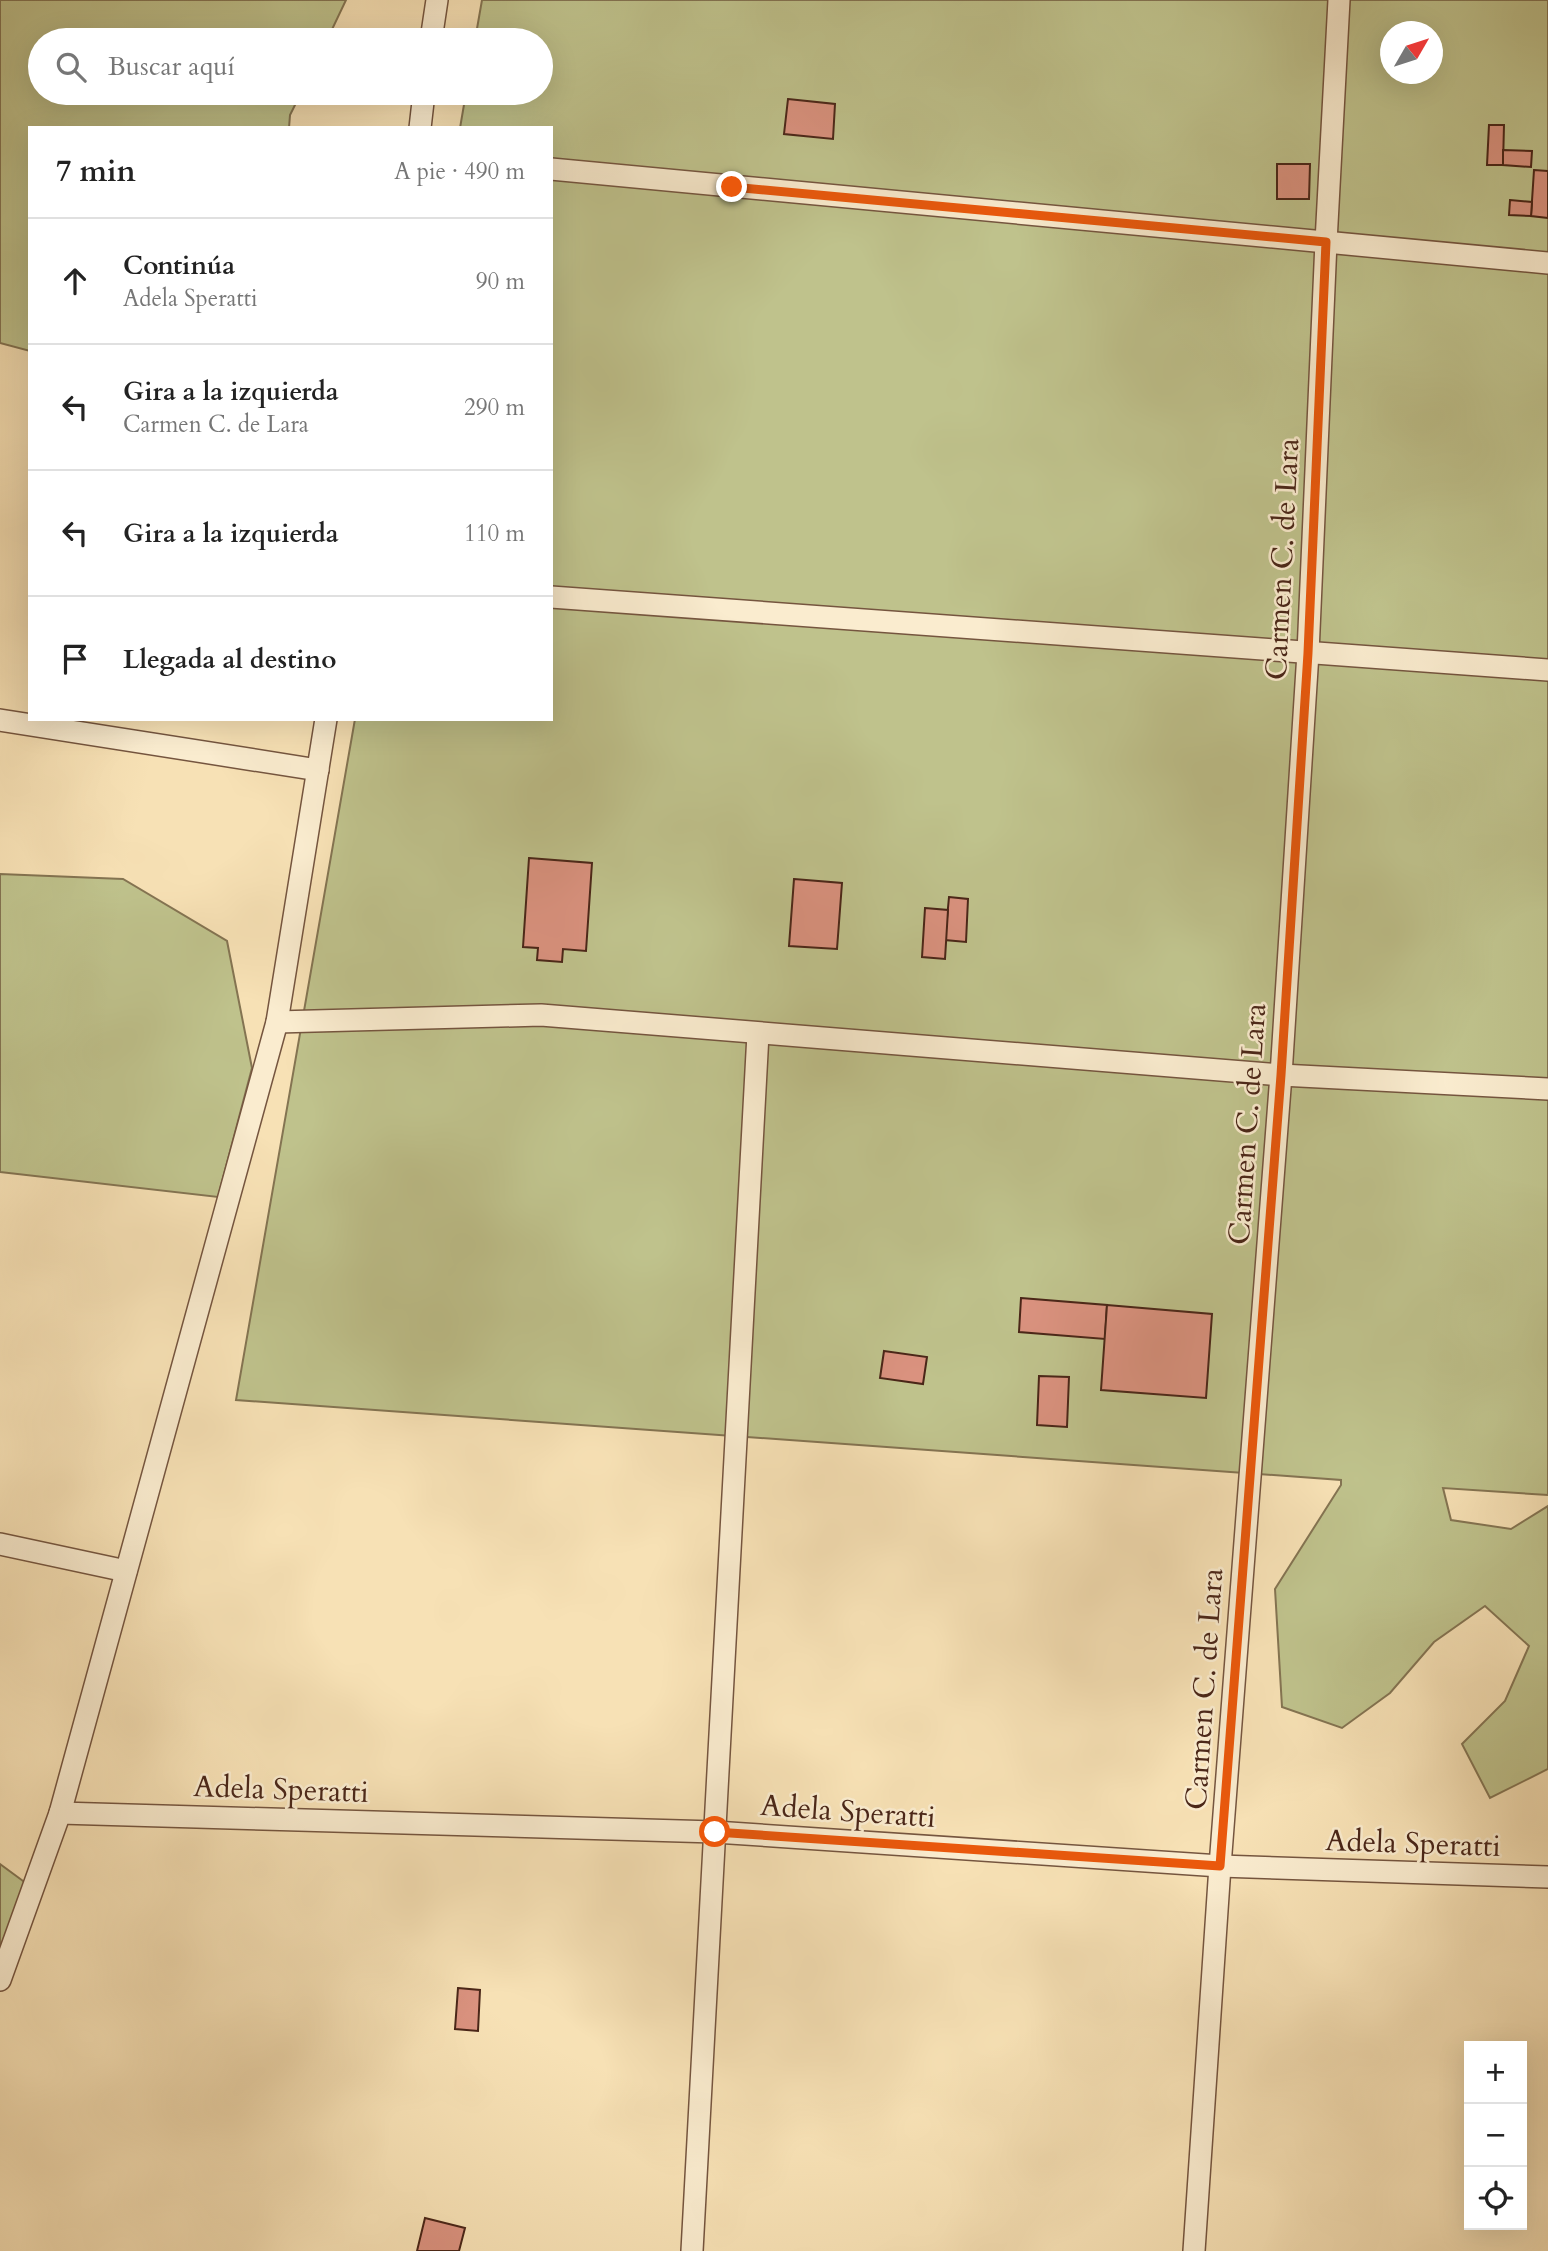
<!DOCTYPE html>
<html lang="es">
<head>
<meta charset="utf-8">
<style>
	:root { --surface:#fff; --page:#f6f6f6; --text:#222; --muted:#767676; --line:#e0e0e0 }
	body { margin:0; font-family:Cardo,serif; background:var(--page); color:var(--text) }
	.controls { position:absolute; right:21px; bottom:21px; display:grid; overflow:hidden; border-radius:0px; box-shadow:0 7px 28px #0002 }
	.controls button { width:63px; height:63px; display:grid; place-items:center; padding:0; border:0; border-bottom:2px solid var(--line); background:var(--surface); color:var(--text); font:35px sans-serif }
	.compass { position:absolute; left:1380px; top:21px; width:63px; height:63px; border-radius:50%; background:var(--surface); box-shadow:0 7px 28px #0002; rotate:51deg }
	.stop { position:absolute; width:21px; height:21px; margin:-16px; border:5px solid #ea580c; border-radius:50%; background:#fff }
	.stop.end { background:#ea580c; border-color:#fff; box-shadow:0 2px 7px #0008 }
	.list { margin:0; padding:0; list-style:none }
	h2 { display:flex; justify-content:space-between; align-items:center; height:91px; margin:0; padding:0 28px; font-size:30px }
	h2 small { font-size:23px; font-weight:400; color:var(--muted) }
	.list li { display:grid; grid-template-columns:46px 1fr auto; gap:21px; align-items:center; box-sizing:border-box; height:126px; padding:0 28px; border-top:2px solid var(--line) }
	.list b { display:block; font-size:26px; white-space:nowrap }
	.list p { margin:0; font-size:23px; white-space:nowrap; color:var(--muted) }
	.list em { font-size:23px; font-style:normal; color:var(--muted) }
	.icon { flex:none; width:38px; height:38px; fill:none; stroke:currentColor; stroke-width:2; stroke-linecap:round; stroke-linejoin:round }
	.map { position:relative; flex:none; width:1548px; height:2251px; overflow:hidden }
	.search { position:absolute; background:var(--surface); box-shadow:0 7px 28px #0002; left:28px; top:28px; width:525px; height:77px; display:flex; align-items:center; gap:18px; box-sizing:border-box; padding:0 24px; border-radius:38px; color:var(--muted); font-size:26px }
	.panel { position:absolute; background:var(--surface); box-shadow:0 7px 28px #0002; left:28px; top:126px; width:525px; height:595px; border-radius:0px }
	.map>svg:first-child { display:block }
	.green { fill:#bfc28c; stroke:#847452; stroke-width:2; fill-rule:evenodd }
	.building { fill:#da927f; stroke:#4a2618; stroke-width:2 }
	.lines { fill:none; stroke-linecap:round; stroke-linejoin:round }
	.service-casing { stroke:#75553f; stroke-width:24 }
	.service { stroke:#faeccf; stroke-width:21 }
	.route { stroke:#ea580c; stroke-width:9 }
	.labels { text-anchor:middle; stroke-width:5; stroke-linejoin:round; paint-order:stroke }
	.street-label { font-size:30px; fill:#4a2618; stroke:#faeccf }
</style>
</head>
<body>
<div class="map">
<svg width="1548" height="2251" viewBox="0 0 1548 2251">
	<rect width="100%" height="100%" fill="#f7e1b5"/>
	<filter id="stains"><feTurbulence type="fractalNoise" baseFrequency=".00286" numOctaves="4"/><feColorMatrix values="0 0 0 0 .2 0 0 0 0 .09 0 0 0 0 .02 0 0 0 .5 -.17"/></filter>
	<radialGradient id="worn" r=".72"><stop offset=".6" stop-color="#630" stop-opacity="0"/><stop offset="1" stop-color="#630" stop-opacity=".3"/></radialGradient>
	<g class="green">
		<polygon points="0,0 346,0 327,40 40,40 40,93 301,93 290,115 289,128 30,128 30,351 0,343"/>
		<path d="M 482,0 L 1548,0 L 1548,1495 L 1443,1488 L 1451,1520 L 1511,1529 L 1548,1506 L 1548,1769 L 1490,1798 L 1462,1744 L 1505,1701 L 1529,1646 L 1485,1606 L 1434,1642 L 1390,1693 L 1342,1728 L 1282,1707 L 1275,1589 L 1341,1485 L 1341,1480 L 236,1400 L 355,719 L 551,719 L 551,128 L 460,128 L 466,93 L 541,93 L 541,40 L 475,40 ZM 1390,32 L 1432,32 L 1432,74 L 1390,74 Z"/>
		<polygon points="0,874 123,879 227,941 252,1068 218,1197 0,1172"/>
		<polygon points="0,1864 34,1889 0,1986"/>
	</g>
	<g class="building">
		<polygon points="788,99 835,104 833,139 784,134"/>
		<polygon points="1489,125 1504,125 1503,165 1487,165"/>
		<polygon points="1503,150 1532,151 1531,167 1503,165"/>
		<polygon points="1277,164 1310,164 1309,199 1277,199"/>
		<polygon points="1534,170 1548,171 1548,218 1531,216"/>
		<polygon points="1510,200 1532,202 1531,216 1509,215"/>
		<polygon points="529,858 592,863 586,951 563,949 562,962 537,960 538,948 523,947"/>
		<polygon points="794,879 842,883 837,949 789,946"/>
		<polygon points="949,897 968,899 966,942 945,940"/>
		<polygon points="925,908 948,910 945,959 922,957"/>
		<polygon points="1021,1298 1107,1305 1105,1339 1019,1332"/>
		<polygon points="1107,1305 1212,1314 1206,1398 1101,1390"/>
		<polygon points="884,1351 927,1357 923,1384 880,1378"/>
		<polygon points="1039,1376 1069,1377 1067,1427 1037,1425"/>
		<polygon points="458,1988 480,1990 478,2031 455,2029"/>
		<polygon points="425,2218 465,2228 459,2251 417,2251"/>
	</g>
	<g class="lines">
		<defs>
			<g id="service">
				<polyline points="431,40 437,0"/>
				<polyline points="420,128 424,93"/>
				<polyline points="551,169 1548,263"/>
				<polyline points="551,597 1548,670"/>
				<polyline points="0,720 318,770"/>
				<polyline points="277,1022 541,1015 1281,1075 1548,1089"/>
				<polyline points="0,1544 126,1571"/>
				<polyline points="60,1813 715,1832 1220,1866 1548,1877"/>
				<polyline points="0,1980 60,1813 277,1022 326,719"/>
				<polyline points="692,2251 758,1034"/>
				<polyline points="1194,2251 1220,1866 1281,1075 1308,653 1326,242 1339,0"/>
			</g>
		</defs>
		<use href="#service" class="service-casing"/>
		<use href="#service" class="service"/>
	</g>
	<g class="lines">
		<polyline class="route" points="715,1832 1220,1866 1281,1075 1308,653 1326,242 732,187"/>
	</g>
	<g class="labels">
		<g class="street-label">
			<text transform="translate(1282 559) rotate(-87)" y="10">Carmen C. de Lara</text>
			<text transform="translate(1247 1124) rotate(-86)" y="10">Carmen C. de Lara</text>
			<text transform="translate(1204 1689) rotate(-86)" y="10">Carmen C. de Lara</text>
			<text transform="translate(281 1789) rotate(2)" y="10">Adela Speratti</text>
			<text transform="translate(848 1811) rotate(4)" y="10">Adela Speratti</text>
			<text transform="translate(1413 1843) rotate(2)" y="10">Adela Speratti</text>
		</g>
	</g>
	<rect width="100%" height="100%" filter="url(#stains)"/>
	<rect width="100%" height="100%" fill="url(#worn)"/>
</svg>
<div class="controls">
<button>+</button>
<button>−</button>
<button><svg class="icon" aria-label="locate" viewBox="0 0 24 24"><circle cx="12" cy="12" r="6"/><path d="M12 2v4M12 18v4M2 12h4M18 12h4"/></svg></button>
</div>
<svg class="compass" viewBox="-18 -18 36 36"><path d="M0-13l5 13h-10z" fill="#e53935"/><path d="M0 13l5-13h-10z" fill="#767676"/></svg>
<div class="stop" style="left:715px;top:1832px"></div>
<div class="stop end" style="left:732px;top:187px"></div>
<div class="search"><svg class="icon" aria-label="search" viewBox="0 0 24 24"><circle cx="10" cy="10" r="6"/><path d="M15 15l6 6"/></svg>Buscar aquí</div>
<section class="panel">
<h2>7 min<small>A pie · 490 m</small></h2>
<ul class="list">
<li><svg class="icon" aria-label="ahead" viewBox="0 0 24 24"><path d="M12 20V5M6 11l6-6 6 6"/></svg><div><b>Continúa</b><p>Adela Speratti</p></div><em>90 m</em></li>
<li><svg class="icon" aria-label="left" viewBox="0 0 24 24"><path d="M17 20v-9H6M10 6l-5 5 5 5"/></svg><div><b>Gira a la izquierda</b><p>Carmen C. de Lara</p></div><em>290 m</em></li>
<li><svg class="icon" aria-label="left" viewBox="0 0 24 24"><path d="M17 20v-9H6M10 6l-5 5 5 5"/></svg><div><b>Gira a la izquierda</b></div><em>110 m</em></li>
<li><svg class="icon" aria-label="arrive" viewBox="0 0 24 24"><path d="M6 21V4h12l-3 4 3 4H6"/></svg><div><b>Llegada al destino</b></div></li>
</ul>
</section>
</div>
</body>
</html>
